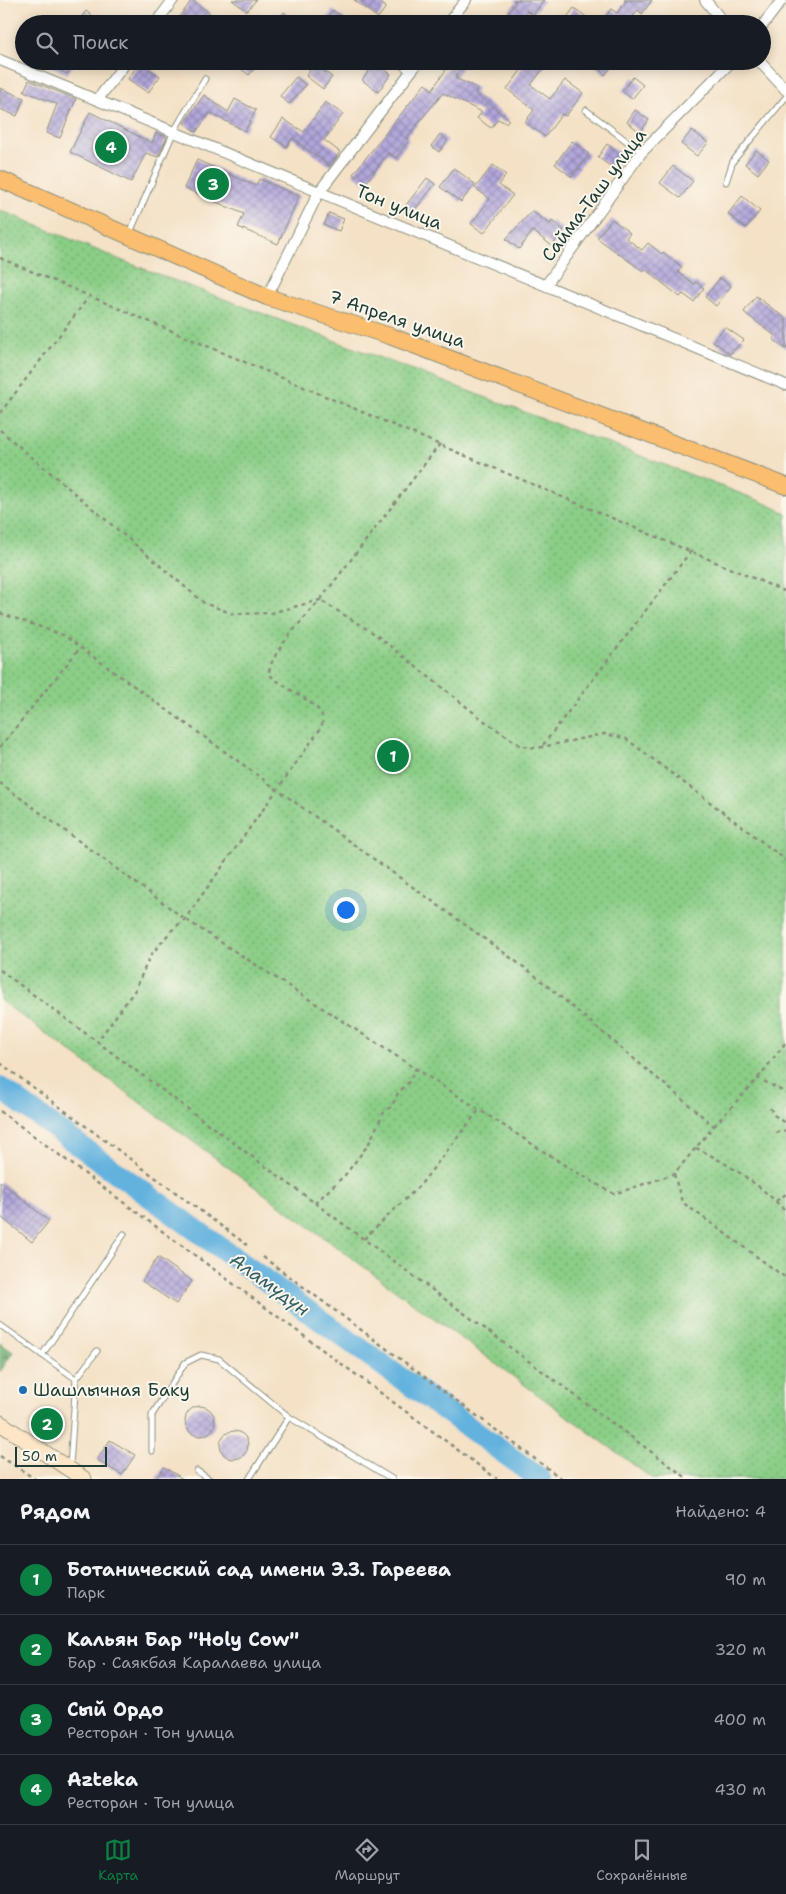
<!DOCTYPE html>
<html lang="ru">
<head>
<meta charset="utf-8">
<style>
	:root { --surface:#171b24; --page:#20242c; --text:#f1f3f6; --muted:#9ea1a6; --line:#363941; --accent:#0b8043 }
	body { margin:0; font-family:"Shantell Sans",sans-serif; background:var(--page); color:var(--text) }
	.scale { position:absolute; left:15px; bottom:12px; width:92px; box-sizing:border-box; padding-left:5px; border:2px solid #1f3d34; border-top:0; font-size:14px; line-height:18px; white-space:nowrap; color:#1f3d34; -webkit-text-stroke:4px #fbf7ec; paint-order:stroke }
	.you { position:absolute; left:345px; top:909px; width:18px; height:18px; margin:-12px; border:4px solid #fff; border-radius:50%; background:#1a73e8; box-shadow:0 0 0 8px #1a73e833 }
	.badge { display:grid; place-items:center; width:32px; height:32px; border-radius:50%; background:var(--accent); color:#fff; font-size:16px; font-weight:700 }
	.pin { position:absolute; translate:-50% -50%; border:2px solid #fff; box-shadow:0 1px 5px #0006 }
	.list { margin:0; padding:0; list-style:none }
	h2 { display:flex; justify-content:space-between; align-items:center; height:65px; margin:0; padding:0 20px; font-size:21px }
	h2 small { font-size:16px; font-weight:400; color:var(--muted) }
	.list li { display:grid; grid-template-columns:32px 1fr auto; gap:15px; align-items:center; box-sizing:border-box; height:70px; padding:0 20px; border-top:1px solid var(--line) }
	.list b { display:block; font-size:19px; white-space:nowrap }
	.list p { margin:0; font-size:16px; white-space:nowrap; color:var(--muted) }
	.list em { font-size:16px; font-style:normal; color:var(--muted) }
	.icon { flex:none; width:28px; height:28px; fill:none; stroke:currentColor; stroke-width:2; stroke-linecap:round; stroke-linejoin:round }
	.map { position:relative; flex:none; width:786px; height:1479px; overflow:hidden }
	.search { position:absolute; background:var(--surface); box-shadow:0 2px 12px #0003; left:15px; right:15px; top:15px; height:55px; display:flex; align-items:center; gap:12px; box-sizing:border-box; padding:0 18px; border-radius:28px; color:var(--muted); font-size:19px }
	.sheet { height:345px; background:var(--surface) }
	nav { display:flex; justify-content:space-around; align-items:center; box-sizing:border-box; height:70px; border-top:1px solid var(--line); background:var(--surface); font-size:14px; color:var(--muted) }
	nav a { display:grid; justify-items:center; gap:2px }
	nav .on { color:var(--accent) }
	.map>svg:first-child { display:block }
	.forest { fill:url(#forest-firs); stroke:#487754 }
	.garden { fill:url(#garden-dots); stroke:#55865e }
	.lines { fill:none; stroke-linecap:round; stroke-linejoin:round }
	.river { stroke:#64b2de; stroke-width:22 }
	.building { fill:url(#building-cross-hatch) }
	.service-casing { stroke:#8a8f7d; stroke-width:7 }
	.minor-casing { stroke:#8a8f7d; stroke-width:12 }
	.secondary-casing { stroke:#8a8f7d; stroke-width:17 }
	.primary-casing { stroke:#8a8f7d; stroke-width:18 }
	.path { stroke:#8a8f7d; stroke-width:2.5; stroke-dasharray:4 4; stroke-linecap:butt }
	.service { stroke:#fff; stroke-width:5 }
	.minor { stroke:#fff; stroke-width:10 }
	.secondary { stroke:#fde5c5; stroke-width:15 }
	.primary { stroke:#fbbd6e; stroke-width:16 }
	.poi-dot { fill:#1f6fb2; stroke:#fbf7ec; stroke-width:2 }
	.labels { text-anchor:middle; stroke-width:4; stroke-linejoin:round; paint-order:stroke }
	.street-label { font-size:18px; fill:#1f3d34; stroke:#fbf7ec }
	.poi-label { font-size:18px; fill:#1f3d34; stroke:#fbf7ec; text-anchor:start }
	.water-label { font-size:19px; font-style:italic; fill:#346067; stroke:#fbf7ec }
</style>
</head>
<body>
<div class="map">
<svg width="786" height="1479" viewBox="0 0 786 1479">
	<defs>
		<pattern id="forest-firs" width="22" height="20" patternUnits="userSpaceOnUse" patternTransform="scale(1.25)"><rect width="22" height="20" fill="#70b174"/><path d="M5 1l3.5 6h-7zM16 11l3.5 6h-7z" fill="#5b9160"/></pattern>
		<pattern id="garden-dots" width="8" height="8" patternUnits="userSpaceOnUse" patternTransform="scale(1.25)"><rect width="8" height="8" fill="#8bce87"/><path d="M2 2h.1M6 6h.1" fill="none" stroke="#71a86f" stroke-width="1.8" stroke-linecap="round"/></pattern>
		<pattern id="building-cross-hatch" width="8" height="8" patternUnits="userSpaceOnUse" patternTransform="scale(1.25)"><rect width="8" height="8" fill="#b2a6da"/><path d="M0 0l8 8M0 8l8-8" fill="none" stroke="#9088b2"/></pattern>
	</defs>
	<rect width="100%" height="100%" fill="#fbf7ec"/>
	<filter id="ink" filterUnits="userSpaceOnUse"><feTurbulence type="fractalNoise" baseFrequency=".02" numOctaves="2"/><feDisplacementMap in="SourceGraphic" scale="10" xChannelSelector="R" yChannelSelector="G"/><feConvolveMatrix kernelMatrix="1 2 1 2 8 2 1 2 1" color-interpolation-filters="sRGB"/></filter>
	<filter id="wash" filterUnits="userSpaceOnUse"><feTurbulence type="fractalNoise" baseFrequency=".0096" numOctaves="4" result="noise"/><feDisplacementMap in="SourceGraphic" scale="20" xChannelSelector="R" yChannelSelector="G"/><feGaussianBlur stdDeviation="1.12" result="paint"/><feColorMatrix in="noise" values="0 0 0 0 0 0 0 0 0 0 0 0 0 0 0 0 0 1.4 0 .05"/><feComposite in="paint" operator="in"/></filter>
	<g filter="url(#wash)">
		<rect width="100%" height="100%" fill="#f4e1c6"/>
		<polygon class="forest" points="0,1343 13,1352 0,1372"/>
		<polygon class="garden" points="0,210 123,261 758,500 786,513 786,1479 653,1479 0,1000"/>
		<g class="lines">
			<path class="river" d="M 0,1088 C 179,1219 360,1348 540,1479"/>
		</g>
		<g id="blocks">
			<g class="building">
				<polygon points="192,0 211,14 204,24 174,24"/>
				<polygon points="232,0 256,0 247,11"/>
				<polygon points="354,0 376,0 386,7 378,18"/>
				<polygon points="513,0 544,0 533,15 527,11 517,24 500,24 516,2"/>
				<polygon points="624,0 652,0 642,14 638,10 629,22 630,24 600,24 611,9 617,13 626,1"/>
				<polygon points="574,8 596,24 562,24"/>
				<polygon points="333,10 351,24 322,24"/>
				<polygon points="86,11 102,24 76,24"/>
				<polygon points="284,12 297,24 276,24"/>
				<polygon points="40,61 76,61 67,74"/>
				<polygon points="247,61 261,61 249,75 241,69"/>
				<polygon points="452,61 464,64 455,78 477,88 475,94 509,119 506,123 498,119 491,128 477,118 482,112 443,93 406,138 409,140 396,158 388,153 366,183 353,174 425,84 432,90"/>
				<polygon points="528,61 549,61 531,85 550,99 565,80 583,93 566,116 562,114 545,137 525,122 534,110 507,89"/>
				<polygon points="591,61 616,61 605,75"/>
				<polygon points="140,62 160,76 148,93 128,79"/>
				<polygon points="375,63 391,74 378,92 362,80"/>
				<polygon points="314,64 332,77 323,89 306,76"/>
				<polygon points="296,77 306,85 289,104 280,96"/>
				<polygon points="633,77 643,85 632,99 622,91"/>
				<polygon points="29,80 76,99 60,138 46,133 57,104 24,91"/>
				<polygon points="0,88 24,98 17,116 0,109"/>
				<polygon points="204,95 228,112 235,99 256,110 245,131 210,113 196,132 184,123"/>
				<polygon points="325,102 343,114 324,140 340,152 330,166 292,138 287,147 271,137 283,119 304,132"/>
				<polygon points="635,110 649,120 640,132 627,122"/>
				<polygon points="90,112 152,143 156,133 167,137 158,157 146,153 131,182 70,152"/>
				<polygon points="692,130 708,143 697,156 681,144"/>
				<polygon points="440,134 448,140 439,152 431,146"/>
				<polygon points="572,141 589,154 572,177 555,164"/>
				<polygon points="607,144 624,156 614,169 598,157"/>
				<polygon points="756,150 769,160 758,174 745,164"/>
				<polygon points="197,160 256,186 259,179 299,196 278,244 238,227 244,214 184,188"/>
				<polygon points="493,165 506,175 499,185 513,195 484,233 471,224 490,199 475,188"/>
				<polygon points="673,166 693,181 680,198 660,183"/>
				<polygon points="454,168 475,184 461,202 440,187"/>
				<polygon points="427,178 435,184 410,216 403,209"/>
				<polygon points="742,196 760,211 746,228 728,214"/>
				<polygon points="532,211 550,224 552,221 564,230 552,246 533,231 519,249 506,239"/>
				<polygon points="329,213 344,219 339,231 324,225"/>
				<polygon points="612,219 630,233 626,238 642,250 648,243 662,254 663,252 682,267 678,272 694,284 696,282 704,288 694,302 683,294 680,297 645,269 643,271 597,238"/>
				<polygon points="720,278 731,286 716,306 705,297"/>
				<polygon points="756,296 786,319 786,349 773,339 775,336 744,312"/>
				<polygon points="725,327 744,340 730,354 713,341"/>
				<polygon points="0,1181 49,1221 32,1242 0,1216"/>
				<polygon points="158,1257 192,1281 176,1304 142,1281"/>
				<circle cx="200" cy="1421" r="15"/>
				<circle cx="234" cy="1445" r="14"/>
				<polygon points="110,1440 135,1455 122,1475 97,1460"/>
				<polygon points="164,1467 183,1479 156,1479"/>
			</g>
		</g>
	</g>
	<g filter="url(#ink)">
		<use href="#blocks" fill-opacity="0" stroke="#8a8f7d" stroke-width="1"/>
		<g class="lines">
			<defs>
				<g id="service">
					<polyline points="395,61 410,72"/>
					<polyline points="586,110 641,152"/>
					<polyline points="726,182 733,161 786,97"/>
					<polyline points="129,235 174,131 205,79"/>
					<polyline points="0,1325 76,1379"/>
					<polyline points="42,1355 124,1234"/>
					<polyline points="152,1451 152,1415 185,1363 201,1355 219,1359 289,1417 392,1479"/>
					<polyline points="70,1466 76,1379 97,1351"/>
					<polyline points="197,1471 209,1479"/>
					<polyline points="249,1479 289,1417"/>
				</g>
				<g id="minor">
					<polyline points="705,0 725,24"/>
					<polyline points="155,24 173,0"/>
					<polyline points="447,24 466,0"/>
					<polyline points="762,26 782,0"/>
					<polyline points="0,60 786,385"/>
					<polyline points="759,61 786,90"/>
					<polyline points="98,99 127,61"/>
					<polyline points="546,285 641,153 732,61"/>
					<polyline points="267,297 319,192 419,61"/>
				</g>
				<polyline id="secondary" points="0,1423 84,1479"/>
				<polyline id="primary" points="0,179 267,297 390,336 786,486"/>
			</defs>
			<use href="#service" class="service-casing"/>
			<use href="#minor" class="minor-casing"/>
			<use href="#secondary" class="secondary-casing"/>
			<use href="#primary" class="primary-casing"/>
			<g class="path">
				<polyline points="0,258 786,592"/>
				<polyline points="0,413 88,298"/>
				<path d="M 0,430 L 204,603 L 233,614 L 271,613 L 320,600 C 305,618 270,652 269,674 C 280,686 319,703 322,716 C 323,719 322,725 321,728 L 185,919 L 171,931 L 150,956 L 135,990 L 97,1042"/>
				<polyline points="440,444 320,600 375,634 483,720 521,746 537,748 604,734 625,738 786,860"/>
				<polyline points="0,613 63,635 532,973 714,1126 674,1174 614,1194 566,1166 185,919 0,783"/>
				<polyline points="543,745 691,551"/>
				<polyline points="0,747 80,648"/>
				<polyline points="0,970 688,1479"/>
				<polyline points="0,1063 247,1245"/>
				<polyline points="758,1078 786,1042"/>
				<polyline points="770,1108 774,1115 786,1124"/>
				<polyline points="0,1111 497,1479"/>
				<polyline points="714,1126 758,1078 786,1093"/>
				<polyline points="776,1133 781,1130 786,1132"/>
				<path d="M 696,1148 C 726,1162 764,1187 786,1212"/>
				<polyline points="674,1174 682,1202 786,1278"/>
				<polyline points="776,1201 786,1194"/>
				<polyline points="315,1203 345,1175 368,1145 384,1112 392,1106 398,1093 409,1082 416,1068"/>
				<polyline points="364,1239 421,1184 479,1110"/>
				<polyline points="263,1257 562,1479"/>
				<polyline points="0,1456 35,1479"/>
			</g>
			<use href="#service" class="service"/>
			<use href="#minor" class="minor"/>
			<use href="#secondary" class="secondary"/>
			<use href="#primary" class="primary"/>
		</g>
	</g>
	<circle class="poi-dot" cx="23" cy="1390" r="5"/>
	<g class="labels">
		<g class="street-label">
			<text transform="translate(594 195) rotate(-53)" y="6">Сайма-Таш улица</text>
			<text transform="translate(399 207) rotate(22)" y="6">Тон улица</text>
			<text transform="translate(397 319) rotate(19)" y="6">7 Апреля улица</text>
		</g>
		<g class="poi-label">
			<text x="33" y="1396">Шашлычная Баку</text>
		</g>
		<g class="water-label">
			<text transform="translate(270 1284) rotate(36)" y="7">Аламүдүн</text>
		</g>
	</g>
</svg>
<div class="scale">50 m</div>
<div class="you"></div>
<div class="pin badge" style="left:393px;top:756px">1</div>
<div class="pin badge" style="left:47px;top:1424px">2</div>
<div class="pin badge" style="left:213px;top:184px">3</div>
<div class="pin badge" style="left:111px;top:147px">4</div>
<div class="search"><svg class="icon" aria-label="search" viewBox="0 0 24 24"><circle cx="10" cy="10" r="6"/><path d="M15 15l6 6"/></svg>Поиск</div>
</div>
<section class="sheet">
<h2>Рядом<small>Найдено: 4</small></h2>
<ul class="list">
<li><span class="badge">1</span><div><b>Ботанический сад имени Э.З. Гареева</b><p>Парк</p></div><em>90 m</em></li>
<li><span class="badge">2</span><div><b>Кальян Бар &quot;Holy Cow&quot;</b><p>Бар · Саякбая Каралаева улица</p></div><em>320 m</em></li>
<li><span class="badge">3</span><div><b>Сый Ордо</b><p>Ресторан · Тон улица</p></div><em>400 m</em></li>
<li><span class="badge">4</span><div><b>Azteka</b><p>Ресторан · Тон улица</p></div><em>430 m</em></li>
</ul>
</section>
<nav>
<a class="on"><svg class="icon" aria-label="map" viewBox="0 0 24 24"><path d="M3 6l6-2 6 2 6-2v14l-6 2-6-2-6 2zM9 4v14M15 6v14"/></svg>Карта</a>
<a><svg class="icon" aria-label="directions" viewBox="0 0 24 24"><path d="M12 3l9 9-9 9-9-9zM9 14v-3h6M13 9l2 2-2 2"/></svg>Маршрут</a>
<a><svg class="icon" aria-label="saved" viewBox="0 0 24 24"><path d="M7 4h10v16l-5-4-5 4z"/></svg>Сохранённые</a>
</nav>
</body>
</html>
